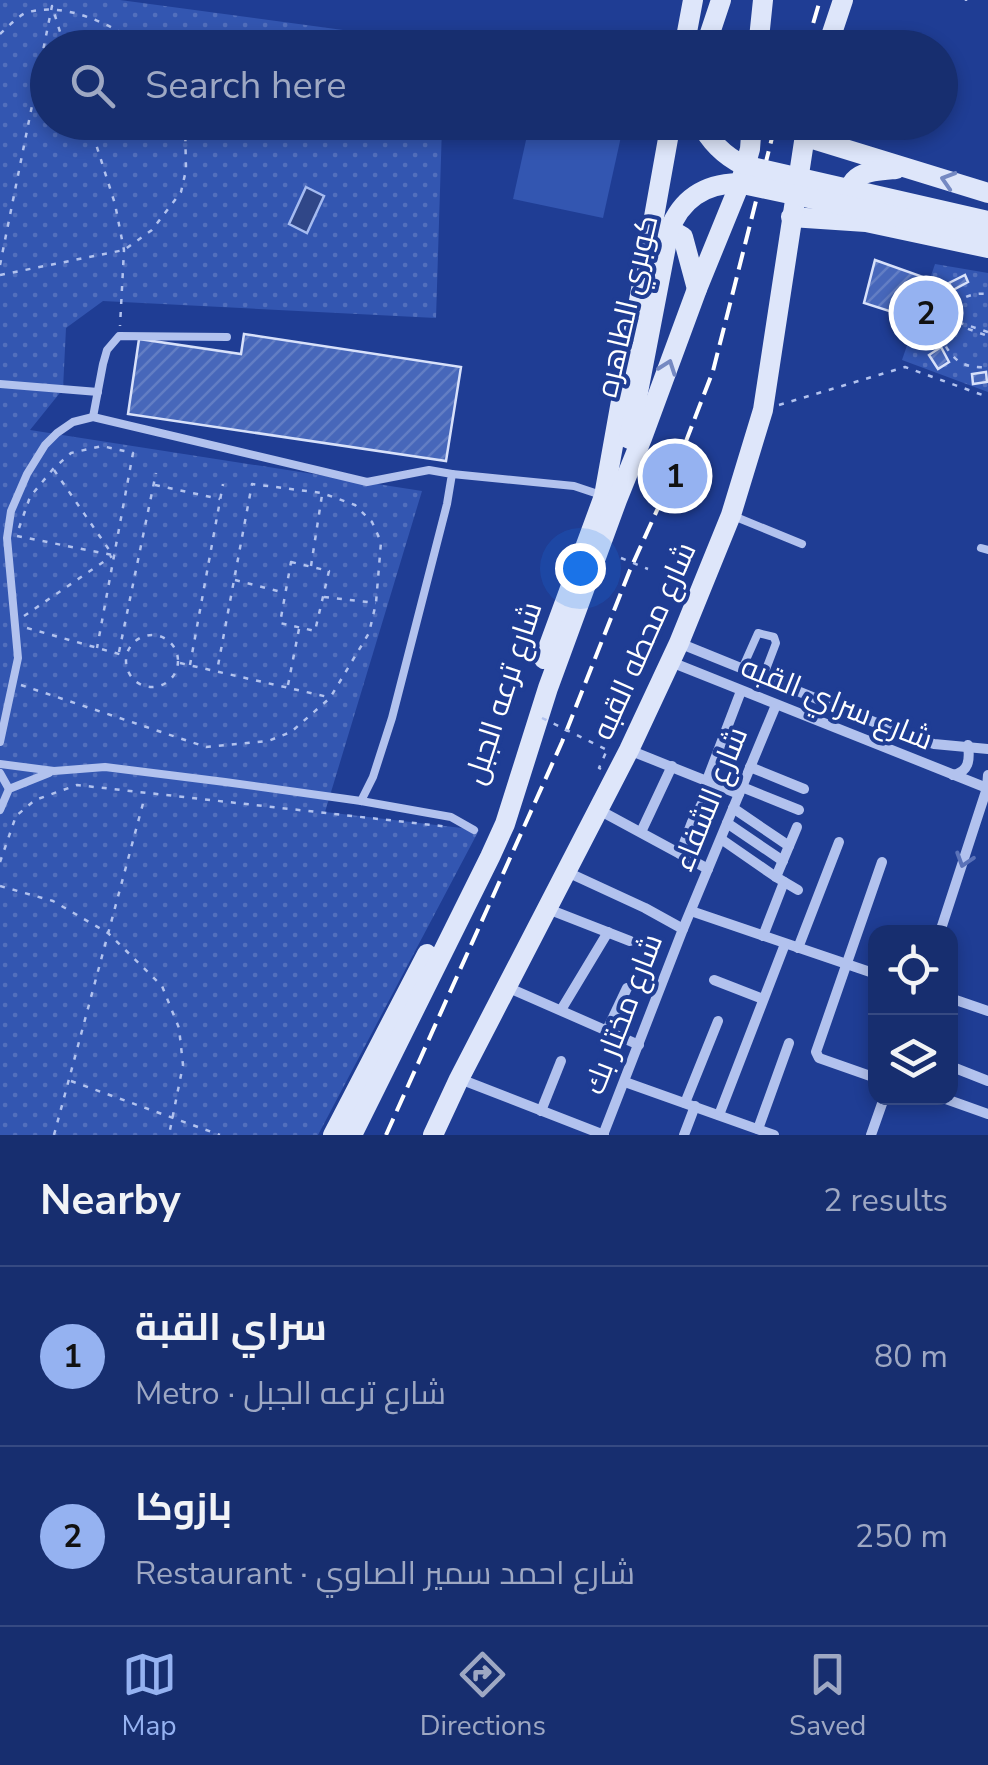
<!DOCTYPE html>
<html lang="en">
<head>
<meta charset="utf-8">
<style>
	:root { --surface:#172e6f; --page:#243a77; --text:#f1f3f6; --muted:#9ea8c3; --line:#364a82; --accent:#95b2f1 }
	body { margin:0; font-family:"Nunito Sans",Cairo,sans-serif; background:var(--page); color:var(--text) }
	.controls { position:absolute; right:30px; bottom:30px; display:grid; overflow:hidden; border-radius:20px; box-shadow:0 5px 15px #0003 }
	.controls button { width:90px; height:90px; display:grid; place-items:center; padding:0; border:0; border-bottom:2px solid var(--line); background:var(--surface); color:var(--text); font:50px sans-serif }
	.you { position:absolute; left:580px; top:568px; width:35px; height:35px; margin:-25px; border:8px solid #fff; border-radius:50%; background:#1a73e8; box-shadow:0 0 0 15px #1a73e833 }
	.badge { display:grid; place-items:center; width:65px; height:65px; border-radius:50%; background:var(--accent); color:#111; font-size:32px; font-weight:700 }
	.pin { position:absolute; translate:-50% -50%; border:5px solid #fff; box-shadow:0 2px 10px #0006 }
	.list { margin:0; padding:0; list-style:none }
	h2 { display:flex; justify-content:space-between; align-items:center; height:130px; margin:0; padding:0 40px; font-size:42px }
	h2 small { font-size:32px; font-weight:400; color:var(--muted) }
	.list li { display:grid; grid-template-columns:65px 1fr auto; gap:30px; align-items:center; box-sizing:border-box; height:180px; padding:0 40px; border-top:2px solid var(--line) }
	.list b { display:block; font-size:38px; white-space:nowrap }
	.list p { margin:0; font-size:32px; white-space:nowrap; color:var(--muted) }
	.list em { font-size:32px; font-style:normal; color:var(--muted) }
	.icon { flex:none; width:55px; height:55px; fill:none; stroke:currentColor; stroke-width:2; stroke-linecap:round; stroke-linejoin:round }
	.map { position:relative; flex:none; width:988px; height:1135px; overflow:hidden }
	.search { position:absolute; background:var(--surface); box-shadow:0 5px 15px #0003; left:30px; right:30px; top:30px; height:110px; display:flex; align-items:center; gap:25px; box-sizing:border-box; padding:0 35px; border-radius:55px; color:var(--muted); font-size:38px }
	.sheet { height:490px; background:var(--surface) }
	nav { display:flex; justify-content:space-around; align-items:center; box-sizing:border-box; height:140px; border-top:2px solid var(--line); background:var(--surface); font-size:28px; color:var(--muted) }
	nav a { display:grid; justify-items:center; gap:5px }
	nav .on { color:var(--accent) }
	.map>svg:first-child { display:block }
	.grass { fill:#3356b1 }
	.park { fill:url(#park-dots) }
	.water { fill:#304788; stroke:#a5bbf0; stroke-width:2.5 }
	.building { fill:url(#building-hatch); stroke:#d8e1fa; stroke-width:2.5 }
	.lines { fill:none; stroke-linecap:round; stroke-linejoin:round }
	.path { stroke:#b2c2ee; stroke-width:2.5; stroke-dasharray:5 8; stroke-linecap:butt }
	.lane { stroke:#b2c2ee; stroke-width:8 }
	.street { stroke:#b2c2ee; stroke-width:10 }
	.secondary { stroke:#dee6fa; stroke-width:20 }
	.rail { stroke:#fff; stroke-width:4; stroke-dasharray:18 8; stroke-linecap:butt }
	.path-bridge { stroke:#b2c2ee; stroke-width:2.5; stroke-dasharray:5 8; stroke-linecap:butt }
	.secondary-bridge { stroke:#dee6fa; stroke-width:20 }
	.oneway { stroke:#7589c2 }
	.oneway2 { stroke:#5a72b8 }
	.labels { text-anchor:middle; stroke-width:8; stroke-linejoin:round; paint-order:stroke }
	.street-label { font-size:30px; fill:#fff; stroke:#1f3d94 }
</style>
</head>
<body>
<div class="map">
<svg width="988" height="1135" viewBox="0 0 988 1135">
	<defs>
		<pattern id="park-dots" width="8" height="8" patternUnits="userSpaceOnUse" patternTransform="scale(2.5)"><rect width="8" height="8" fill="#3356b1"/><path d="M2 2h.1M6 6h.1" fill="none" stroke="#526fbd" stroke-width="1.8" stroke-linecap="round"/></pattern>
		<pattern id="building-hatch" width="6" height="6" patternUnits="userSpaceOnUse" patternTransform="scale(2.5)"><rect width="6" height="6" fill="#4767ba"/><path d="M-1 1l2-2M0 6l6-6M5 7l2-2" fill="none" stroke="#637ec4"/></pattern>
	</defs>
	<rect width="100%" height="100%" fill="#1f3d94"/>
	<g class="grass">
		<polygon points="549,32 624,47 546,47"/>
		<polygon points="530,122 624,123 603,218 513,199"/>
	</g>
	<g class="park">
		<polygon points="0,0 120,0 469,47 48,48 48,122 507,123 505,130 442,126 436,318 103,301 66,328 63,389 30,430 422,491 325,812 479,830 318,1135 0,1135"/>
		<polygon points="935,264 988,273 988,392 902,360"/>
	</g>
	<polygon class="water" points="306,187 324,196 307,233 289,224"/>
	<g class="building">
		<polygon points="875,260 923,277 914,319 864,303"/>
		<polygon points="965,275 968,282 953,290 949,283"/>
		<polygon points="924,300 937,305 930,322 939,325 937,332 915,324"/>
		<polygon points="244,334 461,367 446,461 128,414 139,339 241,354"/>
		<polygon points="941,347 949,362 938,369 929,355"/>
		<polygon points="986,372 987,382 973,384 972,374"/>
	</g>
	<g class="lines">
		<g class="path">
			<polyline points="966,1 966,0"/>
			<path d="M 0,34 C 8,27 16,18 25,13 C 66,0 113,26 146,48"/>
			<polyline points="89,122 115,204 124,250 120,326"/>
			<polyline points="0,265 52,6 65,48"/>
			<polyline points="0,275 124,250 152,230 181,192 186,170 185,122"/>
			<path d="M 948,315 C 957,299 970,292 988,294"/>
			<path d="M 951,324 L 942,339 C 952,360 963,369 988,367"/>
			<polyline points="988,332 942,317 943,320 988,336"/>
			<polyline points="914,343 942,339"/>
			<polyline points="779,405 905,367 988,397"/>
			<polyline points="54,470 112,554"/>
			<polyline points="155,485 220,499"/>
			<polyline points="19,528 30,497 53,469 71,453 102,446 133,453 97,648"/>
			<polyline points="17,536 112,555"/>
			<polygon points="291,562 329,571 315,631 280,623"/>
			<polyline points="311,566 322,495"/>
			<polyline points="235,580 285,593"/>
			<polyline points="324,597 376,603"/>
			<polyline points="24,616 112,556"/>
			<polyline points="27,628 126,656"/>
			<circle cx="152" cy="661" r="26"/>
			<polyline points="119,652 156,473"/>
			<polyline points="180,663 328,697"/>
			<polyline points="190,665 223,484"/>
			<polyline points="21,685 206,747 268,741 291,732 330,698 369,633 376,603 381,542 372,522 355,505 322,493 252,484 217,671"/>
			<polyline points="288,685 299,629"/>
			<polyline points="601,769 599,768 607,750"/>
			<polyline points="0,862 16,816 35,800 77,785 450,827"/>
			<polyline points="0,886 53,901 108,933 162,986 179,1028 183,1065 169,1135"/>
			<polyline points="71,1081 220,1135"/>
			<polyline points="54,1135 145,796"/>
		</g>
		<g class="lane">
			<polyline points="0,384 98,392"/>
			<polyline points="93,417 103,364 107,350 119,336 227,337"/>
			<polyline points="452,474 574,486 601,495"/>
			<polyline points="731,515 802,544"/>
			<polyline points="981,548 988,550"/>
			<polyline points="742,669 758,633 774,637 776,643 763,677"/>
			<polyline points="0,742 18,658 7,538 11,511 27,474 45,445 57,433 73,422 93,417 367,482 429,470 452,474 447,504 392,718 373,777 361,801"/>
			<polyline points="0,764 54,771 105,767 225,782 361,801 451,817 474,830"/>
			<polyline points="0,773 9,789"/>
			<polyline points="0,810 9,789 49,773"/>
		</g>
		<g class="street">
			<polyline points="679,643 911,737 934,744 988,749"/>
			<polyline points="671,662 987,788"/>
			<polyline points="629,750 739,794"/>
			<polyline points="750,767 804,789"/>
			<path d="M 953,775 C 969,772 970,760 968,745"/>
			<polyline points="707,780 741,691"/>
			<polyline points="742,787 799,810"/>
			<polyline points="733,808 789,846"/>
			<polyline points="599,810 708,869"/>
			<polyline points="727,823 783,861"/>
			<polyline points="641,832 672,766"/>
			<polyline points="721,839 776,877 798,890"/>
			<polyline points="680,854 692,822 713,783"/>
			<polyline points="567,872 645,908 683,929"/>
			<polyline points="776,877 797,827"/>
			<polyline points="548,909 630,941"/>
			<polyline points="691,911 876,974"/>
			<polyline points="940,932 987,788 988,775"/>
			<polyline points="763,936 784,882"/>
			<polyline points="798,948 839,842"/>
			<polyline points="714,980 763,999"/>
			<polyline points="507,987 639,1045"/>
			<polyline points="950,998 988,1011"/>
			<polyline points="561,1010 608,932"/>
			<polyline points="607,1030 627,988"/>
			<polyline points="950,1066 988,1081"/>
			<polyline points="876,1078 819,1058 816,1052 882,862"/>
			<polyline points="460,1079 604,1135"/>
			<polyline points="625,1082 774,1135"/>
			<polyline points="943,1098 988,1114"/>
			<polyline points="685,1103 718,1021"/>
			<polyline points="541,1111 561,1061"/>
			<polyline points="719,1115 785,944"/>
			<polyline points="758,1129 789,1043"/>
			<polyline points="603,1135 683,929 776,705"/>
			<polyline points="684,1135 695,1106"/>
			<polyline points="871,1135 884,1098"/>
		</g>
		<g class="secondary">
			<polyline points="684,48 693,0"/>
			<polyline points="705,48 721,0"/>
			<polyline points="758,48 763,0"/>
			<polyline points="827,48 843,0"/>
			<polyline points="806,137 988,193"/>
			<path d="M 849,205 C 845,171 871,171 896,169"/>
			<polyline points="791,217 866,222 988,248"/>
			<polyline points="656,231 671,230 683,237 697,289"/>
			<polyline points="544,659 604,496 671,122"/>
			<polyline points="333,1135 427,954"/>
			<polyline points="352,1135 490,857 505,824 548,688 617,500 642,438 697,289 741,181 750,149 752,122"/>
			<polyline points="433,1135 459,1079 629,750 679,643 731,515 763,410 807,122"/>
		</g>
		<g class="rail">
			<polyline points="806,48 820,0"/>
			<polyline points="386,1135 562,742 630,570 673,475 713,371 776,122"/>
		</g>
		<g class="path-bridge">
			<polyline points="621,558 648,569"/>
			<polyline points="542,718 607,750"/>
		</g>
		<g class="secondary-bridge">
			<path d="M 700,122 C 710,142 723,155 743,165 L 988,221"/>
			<path d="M 629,439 L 669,231 C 681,199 704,184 738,183 L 988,236"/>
		</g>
	</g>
	<defs><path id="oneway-chevron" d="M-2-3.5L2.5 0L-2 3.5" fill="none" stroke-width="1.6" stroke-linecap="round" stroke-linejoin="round" transform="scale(2.5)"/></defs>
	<g class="oneway">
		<use href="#oneway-chevron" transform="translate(948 180) rotate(-163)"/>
		<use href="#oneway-chevron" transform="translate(668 367) rotate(-70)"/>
	</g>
	<use class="oneway2" href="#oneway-chevron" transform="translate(964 860) rotate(108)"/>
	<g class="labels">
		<g class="street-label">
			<text transform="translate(627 306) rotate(-77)" y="10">كوبري الطاهره</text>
			<text transform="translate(644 641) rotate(-66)" y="10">شارع محطه القبه</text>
			<text transform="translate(503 693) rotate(-72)" y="10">شارع ترعه الجبل</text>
			<text transform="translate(837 703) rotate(22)" y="10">شارع سراي القبه</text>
			<text transform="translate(710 799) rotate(-68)" y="10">شارع الشفاء</text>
			<text transform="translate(623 1014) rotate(-69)" y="10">شارع مختار بك</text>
		</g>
	</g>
</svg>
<div class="controls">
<button><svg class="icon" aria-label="locate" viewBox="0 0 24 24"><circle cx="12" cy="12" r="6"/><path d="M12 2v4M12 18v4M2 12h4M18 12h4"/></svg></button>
<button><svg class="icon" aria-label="layers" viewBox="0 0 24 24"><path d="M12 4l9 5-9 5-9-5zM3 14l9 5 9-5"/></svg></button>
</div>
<div class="you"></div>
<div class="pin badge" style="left:675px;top:476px">1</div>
<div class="pin badge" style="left:926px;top:313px">2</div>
<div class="search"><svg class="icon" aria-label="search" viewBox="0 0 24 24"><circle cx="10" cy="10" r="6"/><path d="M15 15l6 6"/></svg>Search here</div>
</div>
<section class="sheet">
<h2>Nearby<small>2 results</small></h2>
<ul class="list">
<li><span class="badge">1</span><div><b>سراي القبة</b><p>Metro · شارع ترعه الجبل</p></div><em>80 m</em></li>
<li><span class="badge">2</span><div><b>بازوكا</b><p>Restaurant · شارع احمد سمير الصاوي</p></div><em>250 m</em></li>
</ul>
</section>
<nav>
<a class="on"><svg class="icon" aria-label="map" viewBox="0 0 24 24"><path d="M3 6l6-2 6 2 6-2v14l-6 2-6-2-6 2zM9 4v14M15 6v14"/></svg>Map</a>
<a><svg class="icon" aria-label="directions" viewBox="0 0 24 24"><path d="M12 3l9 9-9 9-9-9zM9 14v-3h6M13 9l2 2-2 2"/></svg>Directions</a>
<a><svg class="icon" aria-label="saved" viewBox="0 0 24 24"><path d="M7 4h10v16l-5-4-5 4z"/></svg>Saved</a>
</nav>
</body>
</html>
